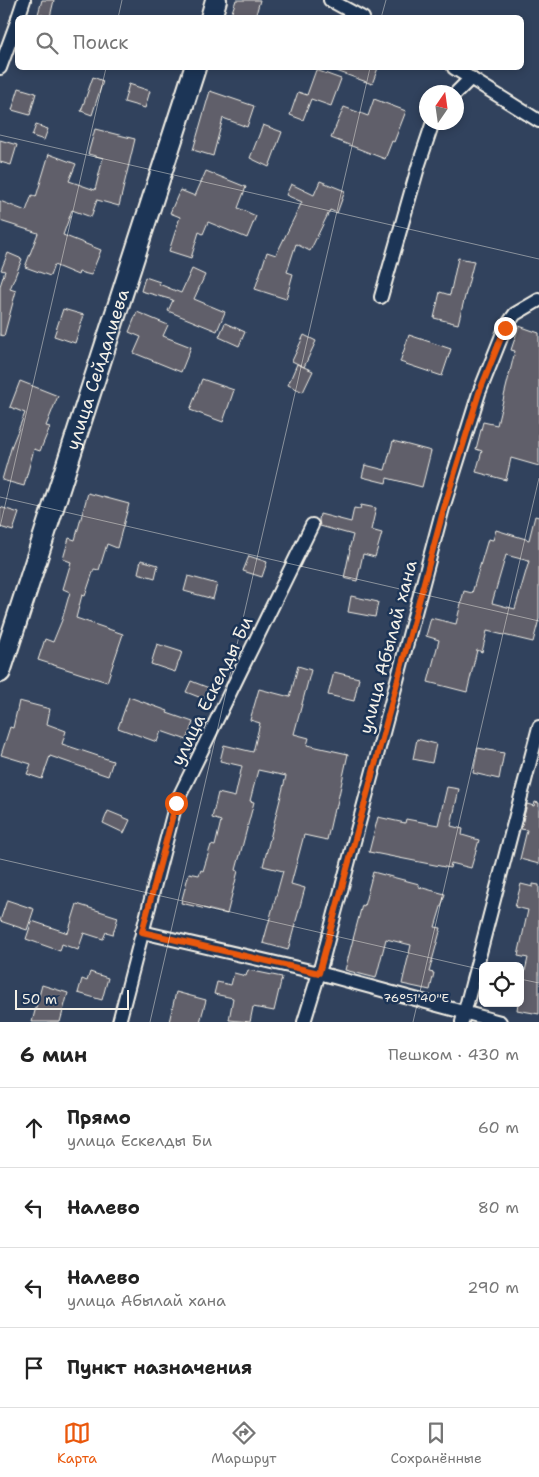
<!DOCTYPE html>
<html lang="ru">
<head>
<meta charset="utf-8">
<style>
	:root { --surface:#fff; --page:#f2f2f2; --text:#222; --muted:#767676; --line:#e0e0e0; --accent:#ea580c }
	body { margin:0; font-family:"Shantell Sans",sans-serif; background:var(--page); color:var(--text) }
	.controls { position:absolute; right:15px; bottom:15px; display:grid; overflow:hidden; border-radius:8px; box-shadow:0 2px 8px #0003 }
	.controls button { width:45px; height:45px; display:grid; place-items:center; padding:0; border:0; border-bottom:1px solid var(--line); background:var(--surface); color:var(--text); font:25px sans-serif }
	.compass { position:absolute; left:419px; top:85px; width:45px; height:45px; border-radius:50%; background:var(--surface); box-shadow:0 2px 8px #0003; rotate:13deg }
	.scale { position:absolute; left:15px; bottom:12px; width:114px; box-sizing:border-box; padding-left:5px; border:2px solid #f4f1e8; border-top:0; font-size:14px; line-height:18px; white-space:nowrap; color:#f4f1e8; -webkit-text-stroke:4px #1d3557; paint-order:stroke }
	.stop { position:absolute; width:15px; height:15px; margin:-11px; border:4px solid #ea580c; border-radius:50%; background:#fff }
	.stop.end { background:#ea580c; border-color:#fff; box-shadow:0 1px 5px #0008 }
	.list { margin:0; padding:0; list-style:none }
	h2 { display:flex; justify-content:space-between; align-items:center; height:65px; margin:0; padding:0 20px; font-size:21px }
	h2 small { font-size:16px; font-weight:400; color:var(--muted) }
	.list li { display:grid; grid-template-columns:32px 1fr auto; gap:15px; align-items:center; box-sizing:border-box; height:80px; padding:0 20px; border-top:1px solid var(--line) }
	.list b { display:block; font-size:19px; white-space:nowrap }
	.list p { margin:0; font-size:16px; white-space:nowrap; color:var(--muted) }
	.list em { font-size:16px; font-style:normal; color:var(--muted) }
	.icon { flex:none; width:28px; height:28px; fill:none; stroke:currentColor; stroke-width:2; stroke-linecap:round; stroke-linejoin:round }
	.map { position:relative; flex:none; width:539px; height:1022px; overflow:hidden }
	.search { position:absolute; background:var(--surface); box-shadow:0 2px 8px #0003; left:15px; right:15px; top:15px; height:55px; display:flex; align-items:center; gap:12px; box-sizing:border-box; padding:0 18px; border-radius:8px; color:var(--muted); font-size:19px }
	.sheet { height:385px; background:var(--surface) }
	nav { display:flex; justify-content:space-around; align-items:center; box-sizing:border-box; height:70px; border-top:1px solid var(--line); background:var(--surface); font-size:14px; color:var(--muted) }
	nav a { display:grid; justify-items:center; gap:2px }
	nav .on { color:var(--accent) }
	.map>svg:first-child { display:block }
	.building { fill:#605f6a; stroke:#f4f1e8; fill-rule:evenodd }
	.lines { fill:none; stroke-linecap:round; stroke-linejoin:round }
	.street-casing { stroke:#f4f1e8; stroke-width:16 }
	.primary-casing { stroke:#f4f1e8; stroke-width:24 }
	.street { stroke:#1d3557; stroke-width:12 }
	.primary { stroke:#1d3557; stroke-width:20 }
	.route { stroke:#ea580c; stroke-width:6 }
	.ticks { fill:none; stroke:#f4f1e8; stroke-width:1; stroke-opacity:0.45 }
	.labels { text-anchor:middle; stroke-width:5; stroke-linejoin:round; paint-order:stroke }
	.street-label { font-size:18px; fill:#f4f1e8; stroke:#1d3557 }
	.ticks-label { font-size:12px; text-anchor:middle; fill:#f4f1e8; stroke:#1d3557; stroke-width:5; stroke-linejoin:round; paint-order:stroke }
</style>
</head>
<body>
<div class="map">
<svg width="539" height="1022" viewBox="0 0 539 1022">
	<rect width="100%" height="100%" fill="#31425d"/>
	<filter id="ink" filterUnits="userSpaceOnUse"><feTurbulence type="fractalNoise" baseFrequency=".02" numOctaves="2"/><feDisplacementMap in="SourceGraphic" scale="10" xChannelSelector="R" yChannelSelector="G"/><feConvolveMatrix kernelMatrix="1 2 1 2 8 2 1 2 1" color-interpolation-filters="sRGB"/></filter>
	<g filter="url(#ink)">
		<g class="building">
			<polygon points="42,0 54,0 50,17 38,14"/>
			<polygon points="236,0 260,0 255,18 230,18"/>
			<polygon points="332,68 378,68 372,84 331,69"/>
			<polygon points="316,70 341,79 331,106 311,99 303,120 290,115 298,92 307,95"/>
			<polygon points="93,77 103,81 92,115 81,111"/>
			<polygon points="129,84 150,91 145,108 124,102"/>
			<polygon points="19,88 36,93 30,115 12,110"/>
			<polygon points="210,91 254,106 247,127 223,118 213,156 193,150"/>
			<polygon points="374,99 406,111 394,142 392,141 385,159 331,138 344,107 368,116"/>
			<polygon points="36,125 48,129 44,140 32,136"/>
			<polygon points="263,125 282,132 269,167 250,158"/>
			<polygon points="95,129 135,139 119,206 97,200 91,217 72,210 63,235 101,250 91,275 79,272 78,275 54,265 50,276 25,267 38,233 0,221 0,201 26,211 32,195 36,197 49,154 76,164 69,181 95,190 103,158 88,154"/>
			<polygon points="0,140 17,145 11,165 0,162"/>
			<polygon points="206,171 246,187 238,208 256,216 247,238 208,222 203,234 199,232 191,258 169,251 180,217 170,213 180,190 195,196"/>
			<polygon points="320,181 345,191 337,213 330,210 310,251 296,244 287,272 293,274 286,299 255,289 267,252 276,255 302,202 286,195 291,184 314,195"/>
			<polygon points="8,253 22,259 10,289 16,291 4,336 0,335 0,286 5,271 1,270"/>
			<polygon points="458,258 474,261 458,324 434,318 440,292 450,295"/>
			<polygon points="192,269 205,275 194,299 225,312 217,331 168,311 173,300 141,291 145,277 160,282 159,284 181,293"/>
			<polygon points="63,309 84,315 75,343 54,336"/>
			<polygon points="137,312 168,325 163,336 191,347 181,372 134,353 141,337 129,332"/>
			<polygon points="225,323 245,332 239,346 219,337"/>
			<polygon points="519,326 539,333 539,466 511,458 506,480 476,472 482,451 476,449 483,422 497,425 515,351 511,350"/>
			<polygon points="304,335 316,341 304,367 292,361"/>
			<polygon points="409,335 451,349 442,376 400,362"/>
			<polygon points="297,364 313,371 303,392 288,385"/>
			<polygon points="202,379 234,390 223,422 190,410"/>
			<polygon points="20,381 58,396 46,426 50,427 40,451 34,449 24,486 2,480 12,445 25,413 10,407"/>
			<polygon points="393,441 431,451 422,487 387,478 386,483 362,477 365,465 385,470"/>
			<polygon points="88,493 129,504 117,548 107,544 99,570 94,569 85,596 82,595 76,618 123,634 107,682 38,660 45,639 53,642 62,620 70,592 63,589 71,562 63,559 69,538 75,540"/>
			<polygon points="361,505 376,508 371,530 382,533 375,557 363,554 357,581 344,578 350,550 349,550 353,535 320,526 319,520 320,514 351,522 354,508 360,509"/>
			<polygon points="0,507 19,513 13,531 0,527"/>
			<path d="M 535,516 L 539,517 L 539,619 L 533,642 L 487,631 L 482,652 L 477,650 L 467,692 L 428,682 L 439,640 L 426,636 L 431,618 L 456,624 L 464,591 L 472,593 L 488,539 L 493,540 L 496,530 L 529,540 ZM 506,555 L 529,561 L 515,609 L 492,603 Z"/>
			<polygon points="249,556 267,562 262,577 243,571"/>
			<polygon points="141,560 158,565 155,578 138,573"/>
			<polygon points="188,576 217,584 213,599 184,591"/>
			<polygon points="351,596 378,602 375,617 348,612"/>
			<polygon points="157,644 182,652 175,672 151,664"/>
			<polygon points="298,666 311,670 294,734 309,738 307,745 348,754 336,809 334,809 327,840 304,835 291,884 305,888 288,950 263,943 283,871 263,866 286,776 258,770 250,801 254,802 236,870 238,871 227,914 181,903 189,873 199,875 201,870 203,871 211,845 215,846 221,821 212,818 218,793 235,797 242,766 220,761 224,745 253,752 260,723 250,720 259,689 290,697"/>
			<polygon points="334,672 359,678 354,701 328,695"/>
			<polygon points="191,681 209,688 204,699 186,692"/>
			<polygon points="129,697 168,711 167,713 193,722 187,740 161,731 157,742 118,728"/>
			<polygon points="19,701 50,709 47,724 66,731 62,744 113,761 108,776 50,756 42,779 27,774 31,764 1,755 10,727 13,728"/>
			<polygon points="417,739 436,744 432,763 413,759"/>
			<polygon points="478,748 504,753 499,779 473,773"/>
			<polygon points="447,787 459,789 451,826 463,829 462,835 479,840 471,868 451,863 450,868 369,852 378,817 405,823 406,819 438,825"/>
			<polygon points="535,802 539,803 539,864 520,859 527,830 521,829 527,804 534,806"/>
			<polygon points="108,811 130,820 124,833 103,823"/>
			<polygon points="373,872 419,884 419,887 445,894 435,927 441,928 429,972 434,973 430,990 402,984 411,945 386,939 376,978 345,970 362,905 364,906"/>
			<polygon points="521,884 533,887 533,884 539,885 539,1014 517,1010 518,1003 520,1003 520,993 528,958 518,956 528,910 515,907"/>
			<polygon points="7,900 34,909 27,930 0,921"/>
			<polygon points="77,904 118,917 113,934 106,932 103,939 84,933 78,950 62,944 60,951 26,939 32,921 68,933"/>
			<polygon points="248,970 282,977 274,1011 253,1007 250,1022 229,1020 233,998 214,994 217,982 231,985 234,973 246,976"/>
			<polygon points="90,972 108,978 102,1000 78,993 82,979 87,981"/>
			<polygon points="42,985 68,993 60,1022 32,1022"/>
			<polygon points="176,992 206,1000 200,1022 169,1022"/>
		</g>
		<g class="lines">
			<defs>
				<g id="street">
					<polyline points="330,0 363,18"/>
					<polyline points="18,18 24,0"/>
					<polyline points="0,68 18,19"/>
					<polyline points="454,68 539,121"/>
					<polyline points="456,93 471,78"/>
					<polyline points="381,297 419,164 433,122"/>
					<polyline points="142,932 319,973 500,1022"/>
					<polyline points="119,1022 176,803 312,525"/>
					<polyline points="304,1022 319,973 443,508 479,393 505,328 515,314 539,300"/>
					<polyline points="462,1022 539,727"/>
				</g>
				<g id="primary">
					<polyline points="211,18 216,0"/>
					<path id="s1" d="M 0,672 L 195,68"/>
				</g>
			</defs>
			<use href="#street" class="street-casing"/>
			<use href="#primary" class="primary-casing"/>
			<use href="#street" class="street"/>
			<use href="#primary" class="primary"/>
		</g>
	</g>
	<g class="lines" filter="url(#ink)">
		<polyline class="route" points="176,803 142,932 319,973 444,508 479,393 505,328"/>
	</g>
	<path class="ticks" d="M 118,18 L 122,0M 381,18 L 386,0M 0,135 L 539,259M 0,497 L 539,621M 0,527 L 106,68M 0,859 L 483,970M 520,979 L 539,983M 150,1022 L 370,68M 413,1022 L 539,478"/>
	<g class="labels">
		<g class="street-label">
			<text dy="6" stroke="none"><textPath href="#s1" startOffset="318">улица Сейдалиева</textPath></text>
			<text transform="translate(388 647) rotate(-75)" y="6">улица Абылай хана</text>
			<text transform="translate(212 691) rotate(-64)" y="6">улица Ескелды Би</text>
		</g>
	</g>
	<g class="ticks-label">
		<text x="416" y="1002">76°51'40"E</text>
	</g>
</svg>
<div class="controls">
<button><svg class="icon" aria-label="locate" viewBox="0 0 24 24"><circle cx="12" cy="12" r="6"/><path d="M12 2v4M12 18v4M2 12h4M18 12h4"/></svg></button>
</div>
<svg class="compass" viewBox="-18 -18 36 36"><path d="M0-13l5 13h-10z" fill="#e53935"/><path d="M0 13l5-13h-10z" fill="#767676"/></svg>
<div class="scale">50 m</div>
<div class="stop" style="left:176px;top:803px"></div>
<div class="stop end" style="left:505px;top:328px"></div>
<div class="search"><svg class="icon" aria-label="search" viewBox="0 0 24 24"><circle cx="10" cy="10" r="6"/><path d="M15 15l6 6"/></svg>Поиск</div>
</div>
<section class="sheet">
<h2>6 мин<small>Пешком · 430 m</small></h2>
<ul class="list">
<li><svg class="icon" aria-label="ahead" viewBox="0 0 24 24"><path d="M12 20V5M6 11l6-6 6 6"/></svg><div><b>Прямо</b><p>улица Ескелды Би</p></div><em>60 m</em></li>
<li><svg class="icon" aria-label="left" viewBox="0 0 24 24"><path d="M17 20v-9H6M10 6l-5 5 5 5"/></svg><div><b>Налево</b></div><em>80 m</em></li>
<li><svg class="icon" aria-label="left" viewBox="0 0 24 24"><path d="M17 20v-9H6M10 6l-5 5 5 5"/></svg><div><b>Налево</b><p>улица Абылай хана</p></div><em>290 m</em></li>
<li><svg class="icon" aria-label="arrive" viewBox="0 0 24 24"><path d="M6 21V4h12l-3 4 3 4H6"/></svg><div><b>Пункт назначения</b></div></li>
</ul>
</section>
<nav>
<a class="on"><svg class="icon" aria-label="map" viewBox="0 0 24 24"><path d="M3 6l6-2 6 2 6-2v14l-6 2-6-2-6 2zM9 4v14M15 6v14"/></svg>Карта</a>
<a><svg class="icon" aria-label="directions" viewBox="0 0 24 24"><path d="M12 3l9 9-9 9-9-9zM9 14v-3h6M13 9l2 2-2 2"/></svg>Маршрут</a>
<a><svg class="icon" aria-label="saved" viewBox="0 0 24 24"><path d="M7 4h10v16l-5-4-5 4z"/></svg>Сохранённые</a>
</nav>
</body>
</html>
